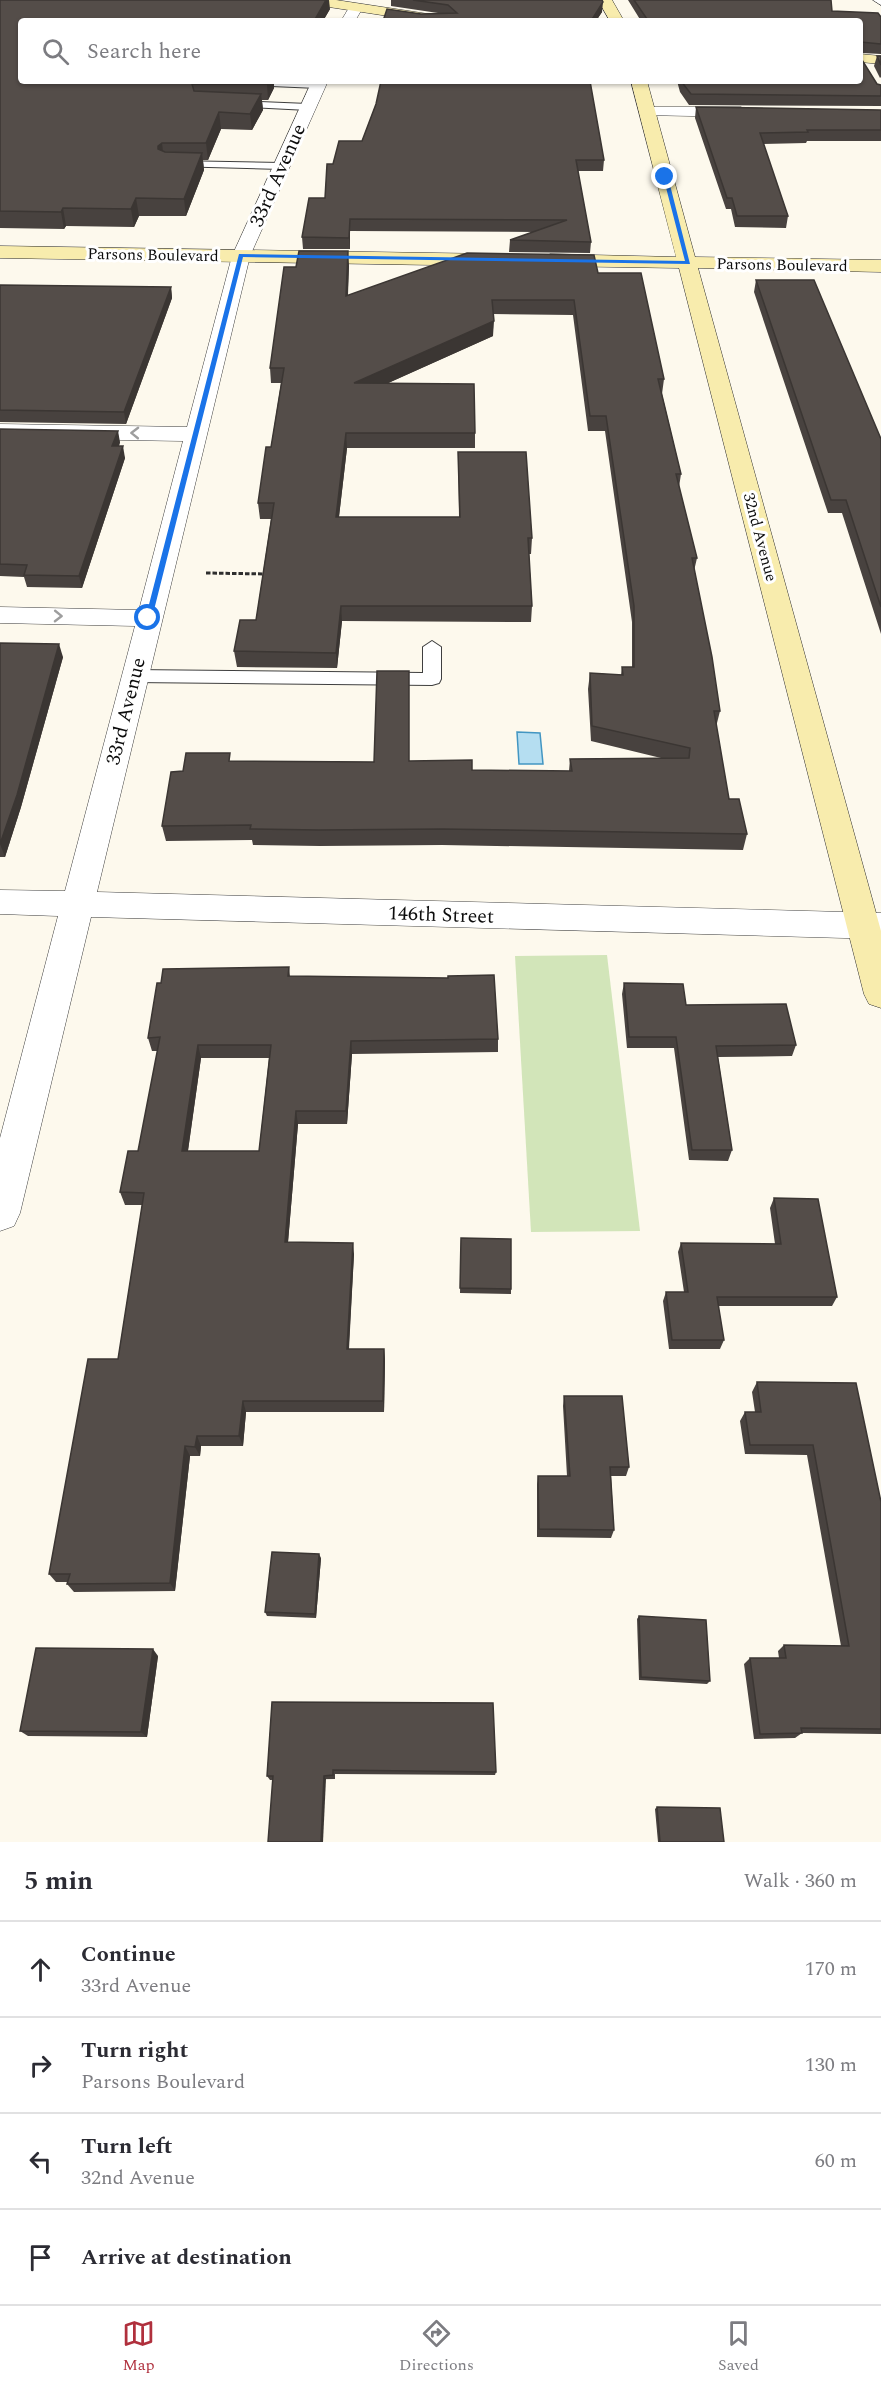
<!DOCTYPE html>
<html lang="en">
<head>
<meta charset="utf-8">
<style>
	:root { --surface:#fff; --page:#f2f2f3; --text:#2b2b33; --muted:#7c7c81; --line:#e1e1e2; --accent:#b0303d }
	body { margin:0; font-family:Spectral,serif; background:var(--page); color:var(--text) }
	.stop { position:absolute; width:18px; height:18px; margin:-14px; border:4px solid #1a73e8; border-radius:50%; background:#fff }
	.stop.end { background:#1a73e8; border-color:#fff; box-shadow:0 2px 6px #0008 }
	.list { margin:0; padding:0; list-style:none }
	h2 { display:flex; justify-content:space-between; align-items:center; height:78px; margin:0; padding:0 24px; font-size:26px }
	h2 small { font-size:20px; font-weight:400; color:var(--muted) }
	.list li { display:grid; grid-template-columns:39px 1fr auto; gap:18px; align-items:center; box-sizing:border-box; height:96px; padding:0 24px; border-top:2px solid var(--line) }
	.list b { display:block; font-size:22px; white-space:nowrap }
	.list p { margin:0; font-size:20px; white-space:nowrap; color:var(--muted) }
	.list em { font-size:20px; font-style:normal; color:var(--muted) }
	.icon { flex:none; width:33px; height:33px; fill:none; stroke:currentColor; stroke-width:2; stroke-linecap:round; stroke-linejoin:round }
	.map { position:relative; flex:none; width:881px; height:1842px; overflow:hidden }
	.search { position:absolute; background:var(--surface); box-shadow:0 2px 4px #0004; left:18px; right:18px; top:18px; height:66px; display:flex; align-items:center; gap:15px; box-sizing:border-box; padding:0 21px; border-radius:6px; color:var(--muted); font-size:22px }
	.sheet { height:462px; background:var(--surface) }
	nav { display:flex; justify-content:space-around; align-items:center; box-sizing:border-box; height:84px; border-top:2px solid var(--line); background:var(--surface); font-size:16px; color:var(--muted) }
	nav a { display:grid; justify-items:center; gap:3px }
	nav .on { color:var(--accent) }
	.map>svg:first-child { display:block }
	.green { fill:#d2e5b9 }
	.water { fill:#b5def1; stroke:#4396c2; stroke-width:1.5 }
	.lines { fill:none; stroke-linecap:round; stroke-linejoin:round }
	.lane-casing { stroke:#3f3f3f; stroke-width:2 }
	.street-casing { stroke:#3f3f3f; stroke-width:1 }
	.secondary-casing { stroke:#2e2e2e; stroke-width:1 }
	.path { stroke:#2e2e2e; stroke-width:3; stroke-dasharray:4.5 2; stroke-linecap:butt }
	.lane { fill:#fff; fill-rule:evenodd }
	.street { fill:#fff; fill-rule:evenodd }
	.secondary { fill:#f8ecad; fill-rule:evenodd }
	.wall { fill:#48423f; fill-rule:evenodd }
	.shaded-wall { fill:#3b3633 }
	.building { fill:#544d49; stroke:#3b3633; stroke-width:1.5; fill-rule:evenodd }
	.oneway { stroke:#9e9e9e }
	.route { fill:#1a73e8 }
	.labels { text-anchor:middle; stroke-width:6; stroke-linejoin:round; paint-order:stroke }
	.far-street-label { font-size:16px; fill:#0c0c0c; stroke:#fff }
	.street-label { font-size:20px; fill:#0c0c0c; stroke:#fff }
</style>
</head>
<body>
<div class="map">
<svg width="881" height="1842" viewBox="0 0 881 1842">
	<rect width="100%" height="100%" fill="#fdf9ed"/>
	<polygon class="green" points="607,955 640,1231 531,1232 515,956"/>
	<polygon class="water" points="517,732 540,733 543,764 519,764"/>
	<g class="lines">
		<defs>
			<g id="lane">
				<path d="M 216,81 C 234,81 313,77 323,85 L 318,88 L 221,84 Z"/>
				<polygon points="232,101 308,104 313,107 308,110 228,106 227,104"/>
				<polygon points="175,161 281,163 287,166 281,169 171,166 171,162"/>
				<polygon points="432,641 441,647 441,679 439,683 432,685 133,682 126,680 124,676 126,672 133,670 423,673 423,647"/>
			</g>
			<g id="street">
				<polygon points="873,0 881,0 881,5"/>
				<polygon points="355,5 362,9 355,21 341,21 350,6"/>
				<polygon points="312,81 328,81 250,256 97,892 881,913 881,939 91,917 20,1213 14,1226 0,1231 0,1138 58,916 0,914 0,890 65,891 135,626 0,623 0,607 139,610 183,441 0,438 0,424 187,427 232,256"/>
				<polygon points="648,107 741,107 749,112 741,117 642,115 640,112 642,109"/>
			</g>
			<g id="secondary">
				<polygon points="302,0 336,0 448,17 455,21 421,21 309,4"/>
				<polygon points="598,0 612,0 624,21 610,21"/>
				<polygon points="860,54 881,56 881,64 860,62"/>
				<polygon points="631,81 647,81 695,257 881,260 881,272 698,268 881,931 881,1008 869,1004 864,994 679,268 550,266 541,260 550,254 676,257"/>
				<polygon points="0,246 495,254 504,260 495,266 0,258"/>
			</g>
		</defs>
		<use href="#lane" class="lane-casing"/>
		<use href="#street" class="street-casing"/>
		<use href="#secondary" class="secondary-casing"/>
		<polyline class="path" points="206,573 266,574"/>
		<use href="#lane" class="lane"/>
		<use href="#street" class="street"/>
		<use href="#secondary" class="secondary"/>
	</g>
	<g class="wall">
		<polygon points="0,0 330,9 323,21 21,21 21,81 274,81 274,88 268,100 262,100 263,110 252,130 221,129 208,160 203,160 204,170 186,216 139,216 134,227 66,226 64,229 0,228"/>
		<polygon points="391,0 602,0 602,12 596,21 383,21 421,14 438,13 391,6"/>
		<polygon points="628,0 831,0 832,11 881,17 881,54 862,53 862,60 877,84 881,85 881,106 689,105 680,92 677,81 860,81 860,21 641,21"/>
		<polygon points="877,56 881,56 881,77 880,78 874,66"/>
		<polygon points="376,104 604,160 603,171 578,171 591,242 590,253 509,252 510,240 535,232 350,231 350,249 303,249 302,237 325,198 333,164 362,141"/>
		<polygon points="696,107 881,110 881,141 807,141 806,143 763,144 788,216 786,228 735,227 731,209 726,209 695,118"/>
		<polygon points="349,265 348,295 598,273 664,379 662,394 681,474 679,487 697,558 694,571 720,711 716,727 729,799 747,834 743,850 442,845 320,846 253,845 252,840 166,841 162,826 183,771 231,761 374,762 409,761 472,770 569,771 570,759 661,758 591,741 588,689 590,673 621,675 622,667 632,667 632,622 605,431 588,431 573,315 493,314 493,336 388,383 475,433 475,448 347,448 339,517 459,517 458,452 532,538 531,554 529,554 532,606 531,622 342,621 337,668 237,667 234,651 256,620 271,519 260,519 258,503 271,447 281,383 271,383 270,368"/>
		<polygon points="756,280 881,439 881,634 842,513 828,513 754,292"/>
		<polygon points="0,285 171,287 172,298 126,424 0,422"/>
		<polygon points="0,429 120,442 119,446 125,458 82,588 27,587 24,577 0,576"/>
		<polygon points="0,643 63,657 21,807 5,857 0,857"/>
		<path d="M 289,967 L 290,976 L 498,1039 L 498,1052 L 352,1054 L 347,1124 L 298,1124 L 288,1242 L 354,1254 L 349,1349 L 384,1349 L 385,1360 L 384,1412 L 246,1412 L 243,1446 L 201,1446 L 200,1456 L 190,1456 L 175,1591 L 74,1592 L 67,1584 L 68,1582 L 56,1582 L 49,1574 L 118,1359 L 142,1205 L 125,1205 L 120,1192 L 138,1151 L 158,1051 L 152,1051 L 148,1038 ZM 201,1058 L 269,1058 L 259,1151 L 188,1151 Z"/>
		<polygon points="624,983 796,1045 792,1056 718,1057 732,1150 728,1161 689,1160 674,1048 627,1048 622,994"/>
		<polygon points="774,1198 837,1297 832,1306 718,1306 724,1340 720,1349 669,1349 663,1301 666,1292 684,1292 678,1252 681,1243 775,1244 770,1208"/>
		<polygon points="461,1238 511,1289 511,1294 460,1293"/>
		<polygon points="757,1382 881,1502 881,1734 802,1733 795,1738 754,1739 744,1664 750,1658 779,1658 778,1651 784,1645 841,1646 807,1455 745,1454 740,1421 745,1412 755,1412 752,1392"/>
		<polygon points="564,1396 629,1467 626,1476 611,1476 614,1530 611,1538 537,1537 537,1484 538,1476 567,1476 563,1406"/>
		<polygon points="321,1558 316,1618 267,1616 265,1612"/>
		<polygon points="639,1616 710,1681 707,1684 639,1680 637,1619"/>
		<polygon points="158,1656 147,1737 28,1736 20,1731"/>
		<polygon points="272,1702 496,1772 495,1775 335,1774 335,1779 270,1780 267,1776"/>
		<polygon points="657,1807 724,1842 658,1842 655,1809"/>
	</g>
	<g class="shaded-wall">
		<polygon points="326,0 329,0 330,9 323,21 314,21"/>
		<polygon points="603,2 602,12 596,21 591,21"/>
		<polygon points="269,81 274,81 274,88 268,100 267,84"/>
		<polygon points="261,94 263,110 252,130 250,114"/>
		<polygon points="219,112 221,129 208,160 206,143"/>
		<polygon points="162,143 164,160 160,162 158,146"/>
		<polygon points="202,153 204,170 186,216 184,199"/>
		<polygon points="136,198 139,216 134,227 131,209"/>
		<polygon points="63,208 66,226 64,229 61,212"/>
		<polygon points="350,219 350,249 349,238"/>
		<polygon points="348,251 349,265 347,310 346,296"/>
		<polygon points="171,287 172,298 126,424 124,412"/>
		<polygon points="494,321 493,336 355,398 354,383"/>
		<polygon points="118,431 120,442 115,458 112,446"/>
		<polygon points="346,433 347,448 337,533 336,517"/>
		<polygon points="123,446 125,458 82,588 79,576"/>
		<polygon points="341,606 342,621 337,668 336,653"/>
		<polygon points="59,644 63,657 21,807 5,857 0,844"/>
		<polygon points="351,1041 352,1054 347,1124 346,1111"/>
		<polygon points="198,1045 201,1058 186,1164 182,1151"/>
		<polygon points="296,1111 298,1124 287,1254 285,1242"/>
		<polygon points="353,1243 354,1254 348,1360 347,1349"/>
		<polygon points="384,1349 385,1360 384,1412 383,1401"/>
		<polygon points="243,1401 246,1412 243,1446 239,1436"/>
		<polygon points="197,1436 201,1446 200,1456 195,1447"/>
		<polygon points="185,1446 190,1456 175,1591 170,1583"/>
		<polygon points="319,1554 321,1558 316,1618 315,1614"/>
		<polygon points="153,1649 158,1656 147,1737 141,1732"/>
		<polygon points="324,1776 326,1779 323,1842 321,1842"/>
	</g>
	<g class="building">
		<polygon points="0,0 326,0 314,21 21,21 21,81 269,81 267,84 192,84 194,91 261,94 250,114 219,112 206,143 162,143 158,146 158,149 165,152 202,153 184,199 136,198 131,209 63,208 61,212 0,211"/>
		<polygon points="413,0 602,0 603,2 591,21 383,21 387,9 421,14 457,13 448,5"/>
		<polygon points="634,0 831,0 832,11 878,13 881,17 881,44 861,42 862,60 877,84 881,85 881,96 691,94 681,81 860,81 860,21 661,21 647,19"/>
		<polygon points="877,56 881,56 881,65"/>
		<polygon points="381,81 590,81 604,160 576,160 591,242 510,240 567,220 350,219 349,238 302,237 309,198 325,198 327,164 333,164 339,141 362,141 376,104"/>
		<polygon points="696,107 881,110 881,130 807,130 808,132 760,133 788,216 737,216 732,198 727,198"/>
		<polygon points="299,251 348,251 346,296 467,253 594,255 598,273 641,273 664,379 658,379 681,474 676,474 697,558 692,558 712,657 720,711 714,711 729,799 739,799 747,834 442,829 319,830 250,829 251,825 162,826 171,772 183,771 186,753 230,753 229,761 374,762 377,671 409,671 409,761 472,760 472,770 572,771 570,759 689,758 690,748 592,726 590,673 623,675 622,667 634,667 634,606 606,416 590,416 574,300 492,300 494,321 354,383 474,384 475,433 346,433 336,517 460,517 458,452 526,452 532,538 528,538 532,606 341,606 336,653 234,651 240,620 256,620 274,503 258,503 266,447 271,447 284,368 270,368 284,267 296,267"/>
		<polygon points="756,280 814,280 881,439 881,607 846,500 831,500"/>
		<polygon points="0,285 171,287 124,412 0,410"/>
		<polygon points="0,429 118,431 112,446 123,446 79,576 24,575 27,565 0,564"/>
		<polygon points="0,643 59,644 17,795 0,844"/>
		<path d="M 289,967 L 288,976 L 448,978 L 448,976 L 494,975 L 498,1039 L 351,1041 L 346,1111 L 296,1111 L 285,1242 L 353,1243 L 347,1349 L 384,1349 L 383,1401 L 243,1401 L 239,1436 L 197,1436 L 195,1447 L 185,1446 L 170,1583 L 67,1584 L 70,1574 L 49,1574 L 88,1359 L 118,1359 L 144,1193 L 120,1192 L 128,1151 L 138,1151 L 160,1037 L 148,1038 L 157,983 L 161,983 L 163,969 ZM 198,1045 L 271,1045 L 259,1151 L 182,1151 Z"/>
		<polygon points="624,983 683,984 686,1005 786,1004 796,1045 716,1046 732,1150 692,1150 676,1037 629,1037"/>
		<polygon points="774,1198 818,1199 837,1297 717,1297 724,1340 672,1340 666,1292 688,1292 681,1243 781,1244"/>
		<polygon points="461,1238 511,1239 511,1289 460,1288"/>
		<polygon points="757,1382 856,1383 881,1502 881,1729 801,1728 802,1733 760,1734 750,1658 786,1658 784,1645 849,1646 813,1445 750,1445 745,1412 761,1412"/>
		<polygon points="564,1396 622,1396 629,1467 610,1467 614,1530 539,1529 538,1476 570,1476"/>
		<polygon points="272,1552 319,1554 315,1614 265,1612"/>
		<polygon points="639,1616 706,1620 710,1681 641,1677"/>
		<polygon points="36,1648 153,1649 141,1732 20,1731"/>
		<polygon points="272,1702 493,1703 496,1772 333,1770 333,1775 324,1776 321,1842 268,1842 273,1776 267,1776"/>
		<polygon points="657,1807 720,1808 724,1842 660,1842"/>
	</g>
	<defs><path id="oneway-chevron" d="M-2-3.5L2.5 0L-2 3.5" fill="none" stroke-width="1.6" stroke-linecap="round" stroke-linejoin="round" transform="scale(1.5)"/></defs>
	<g class="oneway">
		<use href="#oneway-chevron" transform="translate(135 433) rotate(-179)"/>
		<use href="#oneway-chevron" transform="translate(58 616) rotate(1)"/>
	</g>
	<polygon class="route" points="663,176 668,177 690,264 243,257 152,618 145,620 239,254 685,261"/>
	<g class="labels">
		<g class="far-street-label">
			<text transform="translate(153 254) rotate(1)" y="6">Parsons Boulevard</text>
			<text transform="translate(782 264) rotate(1)" y="6">Parsons Boulevard</text>
			<text transform="translate(761 537) rotate(75)" y="6">32nd Avenue</text>
		</g>
		<g class="street-label">
			<text transform="translate(277 175) rotate(-66)" y="7">33rd Avenue</text>
			<text transform="translate(125 711) rotate(-76)" y="7">33rd Avenue</text>
			<text transform="translate(441 914) rotate(2)" y="7">146th Street</text>
		</g>
	</g>
</svg>
<div class="stop" style="left:148px;top:618px"></div>
<div class="stop end" style="left:665px;top:177px"></div>
<div class="search"><svg class="icon" aria-label="search" viewBox="0 0 24 24"><circle cx="10" cy="10" r="6"/><path d="M15 15l6 6"/></svg>Search here</div>
</div>
<section class="sheet">
<h2>5 min<small>Walk · 360 m</small></h2>
<ul class="list">
<li><svg class="icon" aria-label="ahead" viewBox="0 0 24 24"><path d="M12 20V5M6 11l6-6 6 6"/></svg><div><b>Continue</b><p>33rd Avenue</p></div><em>170 m</em></li>
<li><svg class="icon" aria-label="right" viewBox="0 0 24 24"><path d="M7 20v-9h11M14 6l5 5-5 5"/></svg><div><b>Turn right</b><p>Parsons Boulevard</p></div><em>130 m</em></li>
<li><svg class="icon" aria-label="left" viewBox="0 0 24 24"><path d="M17 20v-9H6M10 6l-5 5 5 5"/></svg><div><b>Turn left</b><p>32nd Avenue</p></div><em>60 m</em></li>
<li><svg class="icon" aria-label="arrive" viewBox="0 0 24 24"><path d="M6 21V4h12l-3 4 3 4H6"/></svg><div><b>Arrive at destination</b></div></li>
</ul>
</section>
<nav>
<a class="on"><svg class="icon" aria-label="map" viewBox="0 0 24 24"><path d="M3 6l6-2 6 2 6-2v14l-6 2-6-2-6 2zM9 4v14M15 6v14"/></svg>Map</a>
<a><svg class="icon" aria-label="directions" viewBox="0 0 24 24"><path d="M12 3l9 9-9 9-9-9zM9 14v-3h6M13 9l2 2-2 2"/></svg>Directions</a>
<a><svg class="icon" aria-label="saved" viewBox="0 0 24 24"><path d="M7 4h10v16l-5-4-5 4z"/></svg>Saved</a>
</nav>
</body>
</html>
